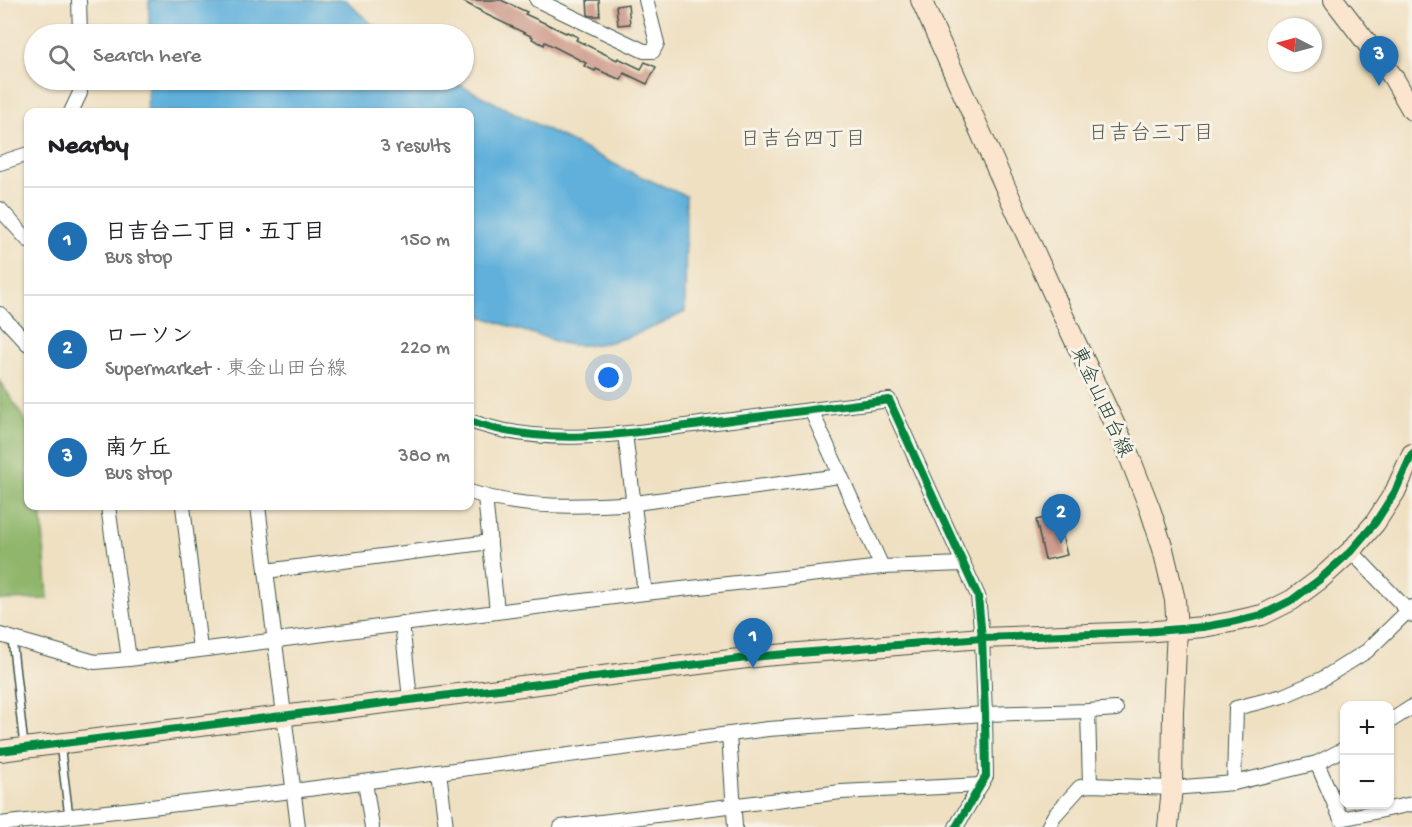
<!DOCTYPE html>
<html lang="en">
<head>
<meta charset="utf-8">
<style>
	:root { --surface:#fff; --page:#f2f2f2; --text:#202124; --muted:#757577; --line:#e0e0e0; --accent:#1f6fb2 }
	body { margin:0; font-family:"Gochi Hand","Klee One",sans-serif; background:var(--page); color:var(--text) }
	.controls { position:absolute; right:18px; bottom:18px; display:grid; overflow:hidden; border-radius:12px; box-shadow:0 2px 4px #0004 }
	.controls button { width:54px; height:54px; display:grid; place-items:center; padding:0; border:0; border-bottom:2px solid var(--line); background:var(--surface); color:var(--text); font:30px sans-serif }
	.compass { position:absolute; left:1268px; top:18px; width:54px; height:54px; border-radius:50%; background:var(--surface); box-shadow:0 2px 4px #0004; rotate:276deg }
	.you { position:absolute; left:609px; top:378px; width:21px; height:21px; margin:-15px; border:4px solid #fff; border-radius:50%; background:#1a73e8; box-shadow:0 0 0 9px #1a73e833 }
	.badge { display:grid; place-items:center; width:39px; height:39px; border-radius:50%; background:var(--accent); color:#fff; font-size:20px; font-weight:700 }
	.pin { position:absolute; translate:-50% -50px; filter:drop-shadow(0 2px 3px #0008) }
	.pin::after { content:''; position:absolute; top:32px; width:21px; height:18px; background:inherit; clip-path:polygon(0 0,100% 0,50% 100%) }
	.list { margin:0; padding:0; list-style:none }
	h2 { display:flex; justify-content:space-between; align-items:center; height:78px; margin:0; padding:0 24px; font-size:26px }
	h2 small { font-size:20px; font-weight:400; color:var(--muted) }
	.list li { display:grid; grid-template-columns:39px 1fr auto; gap:18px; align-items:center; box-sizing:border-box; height:108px; padding:0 24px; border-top:2px solid var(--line) }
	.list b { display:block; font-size:22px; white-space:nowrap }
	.list p { margin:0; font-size:20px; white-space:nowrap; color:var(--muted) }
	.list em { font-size:20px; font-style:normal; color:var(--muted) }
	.icon { flex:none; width:33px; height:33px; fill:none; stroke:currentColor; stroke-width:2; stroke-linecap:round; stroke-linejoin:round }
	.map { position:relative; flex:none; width:1412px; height:827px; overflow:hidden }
	.search { position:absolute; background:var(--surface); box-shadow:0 2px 4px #0004; left:24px; top:24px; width:450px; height:66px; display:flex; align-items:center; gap:15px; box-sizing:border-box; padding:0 21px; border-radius:33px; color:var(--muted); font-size:22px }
	.panel { position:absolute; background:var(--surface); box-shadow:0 2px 4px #0004; left:24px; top:108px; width:450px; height:402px; border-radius:12px }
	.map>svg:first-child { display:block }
	.forest { fill:#8fb66b; stroke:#577a50; stroke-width:1.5 }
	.water { fill:#61b0db; stroke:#407688; stroke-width:1.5 }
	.building { fill:#cc9788 }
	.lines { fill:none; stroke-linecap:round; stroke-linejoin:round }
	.lane-casing { stroke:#3e5549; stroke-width:10 }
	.street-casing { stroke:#3e5549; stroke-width:16 }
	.secondary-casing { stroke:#3e5549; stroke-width:22 }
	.lane { stroke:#fff; stroke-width:7 }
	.street { stroke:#fff; stroke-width:14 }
	.secondary { stroke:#fce5cf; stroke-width:20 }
	.cycleway-casing { stroke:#f7f3e8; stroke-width:11 }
	.cycleway { stroke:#00873e; stroke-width:8 }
	.labels { text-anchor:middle; stroke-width:6; stroke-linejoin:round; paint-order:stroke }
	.street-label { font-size:20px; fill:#1f3d34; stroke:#f7f3e8 }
	.neighbourhood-label { font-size:21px; fill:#5c5c51; stroke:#f7f3e8 }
</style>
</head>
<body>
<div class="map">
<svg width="1412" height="827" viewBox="0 0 1412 827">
	<rect width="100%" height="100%" fill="#f7f3e8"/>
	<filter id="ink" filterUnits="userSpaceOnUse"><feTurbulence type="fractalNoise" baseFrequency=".0167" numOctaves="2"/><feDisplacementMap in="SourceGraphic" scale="12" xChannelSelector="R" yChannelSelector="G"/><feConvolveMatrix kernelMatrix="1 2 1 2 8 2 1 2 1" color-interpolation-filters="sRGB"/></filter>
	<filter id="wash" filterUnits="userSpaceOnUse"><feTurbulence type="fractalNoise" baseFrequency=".008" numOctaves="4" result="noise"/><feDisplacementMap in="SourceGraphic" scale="24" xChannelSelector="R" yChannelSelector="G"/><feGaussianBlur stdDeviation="1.35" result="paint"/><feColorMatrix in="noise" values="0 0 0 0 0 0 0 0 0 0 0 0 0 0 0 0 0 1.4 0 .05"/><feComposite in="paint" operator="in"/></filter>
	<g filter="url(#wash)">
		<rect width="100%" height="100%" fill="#efe0c2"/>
		<polygon class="forest" points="0,381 28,425 28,506 41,506 48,599 0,600"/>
		<g class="water">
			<polygon points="149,0 346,0 358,12 384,34 149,34"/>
			<path d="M 148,80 L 450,80 L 626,170 L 686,196 L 685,312 C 650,329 607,351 566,344 C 559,343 551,340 544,337 C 519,330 494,321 470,312 L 470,112 L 147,112 Z"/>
		</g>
		<g id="blocks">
			<g class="building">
				<polygon points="460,0 501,0 527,12 525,14 566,33 567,32 578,37 576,40 617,60 618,58 641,69 645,62 656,67 647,84 624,73 621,80 596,69 595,71 584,66 586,63 545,42 544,45 532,39 533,37 481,12 481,11"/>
				<polygon points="587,0 599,0 600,16 592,16 588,15"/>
				<polygon points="628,4 630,24 618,25 616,6"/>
				<polygon points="1057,515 1067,555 1045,560 1036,520"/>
			</g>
		</g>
	</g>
	<g filter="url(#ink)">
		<use href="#blocks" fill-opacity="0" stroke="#3e5549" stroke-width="1.5"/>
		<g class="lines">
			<defs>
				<g id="lane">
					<polyline points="12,639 24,746"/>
					<polyline points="60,744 69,816"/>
				</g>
				<g id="street">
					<polyline points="79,0 80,34"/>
					<polyline points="537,0 644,51 653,51 657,43 646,0"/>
					<polyline points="71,112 80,93 80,80"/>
					<polyline points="0,163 28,154"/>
					<polyline points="0,209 28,240"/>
					<polyline points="0,314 28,344"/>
					<polyline points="811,410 882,567"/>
					<path d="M 470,421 C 546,449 630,433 708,423 C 769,415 829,408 889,400 L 978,596 L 982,638 L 985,714 L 986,776 L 956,827"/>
					<polyline points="625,434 645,593"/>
					<path d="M 470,492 C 522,509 580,507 635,503 L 840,476"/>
					<polyline points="485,497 497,611"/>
					<polyline points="108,506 129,659"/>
					<polyline points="183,506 200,649"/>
					<polyline points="258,506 298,827"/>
					<polyline points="1351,551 1412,615"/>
					<polyline points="266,571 490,542"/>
					<polyline points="402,623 410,699"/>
					<polyline points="0,635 95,662 129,659 645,593 882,567 964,564"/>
					<polyline points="1088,711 1090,785"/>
					<polyline points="1390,721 1412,707"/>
					<polyline points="729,734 735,827"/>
					<polyline points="1317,763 1341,819 1412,804"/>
					<polyline points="439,772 446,827"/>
					<polyline points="365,782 372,827"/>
					<polyline points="1234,783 1236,708 1283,696 1322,679 1367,651 1412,607"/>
					<polyline points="0,824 293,791 768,729 985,714 1088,711 1116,709"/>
					<polyline points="561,827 841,792 981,785"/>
					<polyline points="1048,827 1054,816 1080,787 1090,785 1172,788 1234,783 1317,763 1344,749"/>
				</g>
				<g id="secondary">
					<polyline points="921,0 1066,322 1128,453 1150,509 1163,549 1175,600 1177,629 1173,711 1172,788 1168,827"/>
					<polyline points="1334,0 1393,77 1412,110"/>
					<polyline points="0,751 763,656 982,638 1144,632 1203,627 1231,622 1262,615 1292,600 1319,580 1351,551 1375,523 1395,492 1412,454"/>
				</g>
			</defs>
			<use href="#lane" class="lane-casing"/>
			<use href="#street" class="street-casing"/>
			<use href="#secondary" class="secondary-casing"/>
			<use href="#lane" class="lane"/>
			<use href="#street" class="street"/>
			<use href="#secondary" class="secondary"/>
			<defs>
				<g id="cycleway">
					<path d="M 470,421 C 546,449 630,433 708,423 C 769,415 829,408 889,400 L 978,596 L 982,638 L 985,714 L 986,776 L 956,827"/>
					<polyline points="0,751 763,656 982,638 1144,632 1203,627 1231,622 1262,615 1292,600 1319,580 1351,551 1375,523 1395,492 1412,454"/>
				</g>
			</defs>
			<use href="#cycleway" class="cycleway-casing"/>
			<use href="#cycleway" class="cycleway"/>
		</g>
	</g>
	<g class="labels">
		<g class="street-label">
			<text transform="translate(1103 401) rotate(65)" y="7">東金山田台線</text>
		</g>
		<g class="neighbourhood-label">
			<text x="1151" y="139">日吉台三丁目</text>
			<text x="803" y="145">日吉台四丁目</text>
		</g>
	</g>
</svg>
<div class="controls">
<button>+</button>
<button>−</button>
</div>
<svg class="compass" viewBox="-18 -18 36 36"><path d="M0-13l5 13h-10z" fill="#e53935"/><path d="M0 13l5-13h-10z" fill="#757577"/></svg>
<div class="you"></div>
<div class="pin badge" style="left:753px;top:668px">1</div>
<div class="pin badge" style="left:1061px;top:544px">2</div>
<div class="pin badge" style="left:1379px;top:86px">3</div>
<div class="search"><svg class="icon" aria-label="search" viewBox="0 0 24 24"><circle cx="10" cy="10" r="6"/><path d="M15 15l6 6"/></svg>Search here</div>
<section class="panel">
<h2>Nearby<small>3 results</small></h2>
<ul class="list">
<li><span class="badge">1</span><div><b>日吉台二丁目・五丁目</b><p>Bus stop</p></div><em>150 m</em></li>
<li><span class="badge">2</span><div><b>ローソン</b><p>Supermarket · 東金山田台線</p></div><em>220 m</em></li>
<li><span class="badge">3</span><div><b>南ケ丘</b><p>Bus stop</p></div><em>380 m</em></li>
</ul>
</section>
</div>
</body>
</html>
